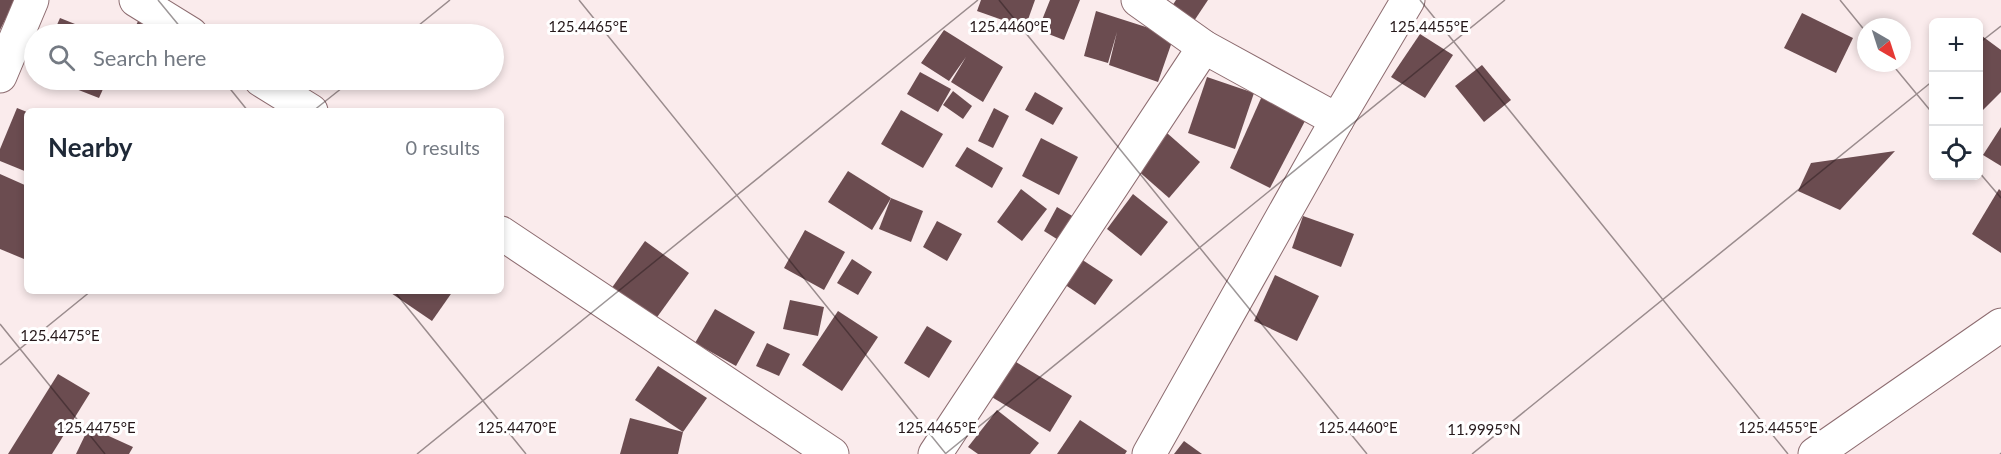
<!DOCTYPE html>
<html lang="en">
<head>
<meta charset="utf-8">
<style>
	:root { --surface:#fff; --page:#f6f6f7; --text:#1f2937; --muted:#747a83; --line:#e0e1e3 }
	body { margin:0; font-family:Lato,sans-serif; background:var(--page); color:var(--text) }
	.controls { position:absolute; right:18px; top:18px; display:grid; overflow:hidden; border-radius:9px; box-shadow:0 3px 9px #0003 }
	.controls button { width:54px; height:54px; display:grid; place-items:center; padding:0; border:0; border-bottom:2px solid var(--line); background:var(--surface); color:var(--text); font:30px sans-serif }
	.compass { position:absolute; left:1857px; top:18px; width:54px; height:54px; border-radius:50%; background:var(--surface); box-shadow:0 3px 9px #0003; rotate:141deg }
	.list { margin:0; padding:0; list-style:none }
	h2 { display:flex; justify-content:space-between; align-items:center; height:78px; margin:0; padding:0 24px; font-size:26px }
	h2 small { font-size:20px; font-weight:400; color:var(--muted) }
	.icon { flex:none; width:33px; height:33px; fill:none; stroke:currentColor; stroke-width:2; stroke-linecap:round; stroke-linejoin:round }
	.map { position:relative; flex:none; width:2001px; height:454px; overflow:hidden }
	.search { position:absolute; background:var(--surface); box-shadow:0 3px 9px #0003; left:24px; top:24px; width:480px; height:66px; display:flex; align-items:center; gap:15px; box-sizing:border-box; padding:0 21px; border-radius:33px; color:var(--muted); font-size:22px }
	.panel { position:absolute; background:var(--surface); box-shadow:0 3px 9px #0003; left:24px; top:108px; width:480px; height:186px; border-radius:9px }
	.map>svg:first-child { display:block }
	.building { fill:#6b4c50 }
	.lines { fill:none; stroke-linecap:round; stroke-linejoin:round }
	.street-casing { stroke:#8d6c70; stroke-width:35 }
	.secondary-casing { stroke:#8d6c70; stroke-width:35 }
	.street { stroke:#fff; stroke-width:33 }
	.secondary { stroke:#fff; stroke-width:33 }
	.ticks { fill:none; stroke:#25181a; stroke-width:1.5; stroke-opacity:0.45 }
	.ticks-label { font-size:15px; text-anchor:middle; fill:#25181a; stroke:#fff; stroke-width:6; stroke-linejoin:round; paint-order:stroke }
</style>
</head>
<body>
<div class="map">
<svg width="2001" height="454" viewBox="0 0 2001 454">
	<rect width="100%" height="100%" fill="#faebec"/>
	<g class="building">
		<polygon points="0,0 15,0 0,30"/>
		<polygon points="981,0 1035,0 1025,28 977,11"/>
		<polygon points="1050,0 1080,0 1064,40 1038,30"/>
		<polygon points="1176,0 1208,0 1188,30 1166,15"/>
		<polygon points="1096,11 1174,36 1158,82 1109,65 1117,32 1108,63 1084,56"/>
		<polygon points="1802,13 1853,38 1836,73 1784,48"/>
		<polygon points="140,17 181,34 132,34"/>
		<polygon points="60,18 100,34 53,34"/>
		<polygon points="944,30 1003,67 983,102 951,82 966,57 949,81 921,63"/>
		<polygon points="1978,33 2001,50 2001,92 1980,113"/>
		<polygon points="1420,34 1453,55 1425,98 1391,77"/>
		<polygon points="1482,65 1511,100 1484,122 1455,86"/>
		<polygon points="920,72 951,89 938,112 907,94"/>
		<polygon points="1207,77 1254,93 1235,149 1188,133"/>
		<polygon points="53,80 107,80 99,98"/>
		<polygon points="149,80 166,80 163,86"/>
		<polygon points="953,91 972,106 963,119 943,105"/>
		<polygon points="1035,92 1063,108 1053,125 1025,110"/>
		<polygon points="1262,96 1305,121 1270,188 1230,168"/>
		<polygon points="17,108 27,112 27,172 0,161 0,149"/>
		<polygon points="994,108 1009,116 993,148 978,141"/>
		<polygon points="901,110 943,134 923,168 881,144"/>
		<polygon points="2001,127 2001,166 1983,155"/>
		<polygon points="1167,133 1200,162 1169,198 1136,169"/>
		<polygon points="1041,138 1078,157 1059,195 1022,176"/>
		<polygon points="967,147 1003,168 992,188 955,166"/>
		<polygon points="1895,151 1840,210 1798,191 1811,163"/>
		<polygon points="848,171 891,198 872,230 828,202"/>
		<polygon points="0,174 27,186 27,252 24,259 0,249"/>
		<polygon points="1021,189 1047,209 1022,241 997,222"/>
		<polygon points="1999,189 2001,191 2001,253 1972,234"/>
		<polygon points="1133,194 1168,222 1141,256 1107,229"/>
		<polygon points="891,198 923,211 911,242 879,229"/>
		<polygon points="1057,207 1074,217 1060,241 1044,231"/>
		<polygon points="1303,216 1354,234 1341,267 1292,248"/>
		<polygon points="937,221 962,234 947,261 923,247"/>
		<polygon points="805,230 845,252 824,290 784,268"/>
		<polygon points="645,241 689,273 655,320 611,289"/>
		<polygon points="1078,257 1113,280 1095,305 1061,282"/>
		<polygon points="852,259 872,272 858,295 837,283"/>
		<polygon points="1275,275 1319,296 1297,341 1254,321"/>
		<polygon points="388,291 453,291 432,321"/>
		<polygon points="790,300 824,307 818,336 783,329"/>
		<polygon points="715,309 755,332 736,366 695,343"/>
		<polygon points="838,311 878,337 842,391 802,365"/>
		<polygon points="927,326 952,341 929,378 904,363"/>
		<polygon points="767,343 790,354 779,376 756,366"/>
		<polygon points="1008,357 1072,396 1050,432 985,393"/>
		<polygon points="658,366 707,398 683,432 635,400"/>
		<polygon points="58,374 90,393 52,454 8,454"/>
		<polygon points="997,410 1039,443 1030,454 978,454 968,447"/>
		<polygon points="630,418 683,432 678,454 620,454"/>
		<polygon points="1080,420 1127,451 1125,454 1057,454"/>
		<polygon points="89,427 133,447 129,454 76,454"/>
		<polygon points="1184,441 1202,454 1174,454"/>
	</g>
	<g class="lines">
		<defs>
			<g id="street">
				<polyline points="136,0 191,34"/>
				<polyline points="1138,0 1204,47 1337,120"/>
				<polyline points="0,76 32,0"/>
				<polyline points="261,80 311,111"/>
				<polyline points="501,233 832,454"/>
				<polyline points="935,454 1204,47"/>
				<polyline points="1149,454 1337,120 1408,0"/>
			</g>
			<polyline id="secondary" points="1815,454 2001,325"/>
		</defs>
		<use href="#street" class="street-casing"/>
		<use href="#secondary" class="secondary-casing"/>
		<use href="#street" class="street"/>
		<use href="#secondary" class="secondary"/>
	</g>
	<path class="ticks" d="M 158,0 L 186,34M 579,0 L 946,454M 999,0 L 1367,454M 1420,0 L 1788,454M 1840,0 L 1866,32M 408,34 L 450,0M 1978,44 L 2001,26M 1891,63 L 1934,115M 223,80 L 248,111M 313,111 L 352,80M 1978,171 L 2001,198M 394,291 L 526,454M 0,324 L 105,454M 0,365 L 91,291M 417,454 L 978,0M 945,454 L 1505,0M 1472,454 L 1934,80M 2000,454 L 2001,453"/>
	<g class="ticks-label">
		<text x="588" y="32">125.4465°E</text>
		<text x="1009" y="32">125.4460°E</text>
		<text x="1429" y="32">125.4455°E</text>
		<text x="60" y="341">125.4475°E</text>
		<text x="96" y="433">125.4475°E</text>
		<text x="517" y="433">125.4470°E</text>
		<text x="937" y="433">125.4465°E</text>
		<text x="1358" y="433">125.4460°E</text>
		<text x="1778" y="433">125.4455°E</text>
		<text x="1484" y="435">11.9995°N</text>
	</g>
</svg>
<div class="controls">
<button>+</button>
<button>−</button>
<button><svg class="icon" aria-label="locate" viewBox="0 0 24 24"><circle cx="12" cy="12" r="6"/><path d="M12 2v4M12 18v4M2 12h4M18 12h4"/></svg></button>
</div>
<svg class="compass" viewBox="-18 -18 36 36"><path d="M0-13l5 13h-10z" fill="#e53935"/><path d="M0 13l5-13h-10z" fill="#747a83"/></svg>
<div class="search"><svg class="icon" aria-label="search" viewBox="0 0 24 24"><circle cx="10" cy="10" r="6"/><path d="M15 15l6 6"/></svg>Search here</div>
<section class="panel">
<h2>Nearby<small>0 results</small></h2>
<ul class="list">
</ul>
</section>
</div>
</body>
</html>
